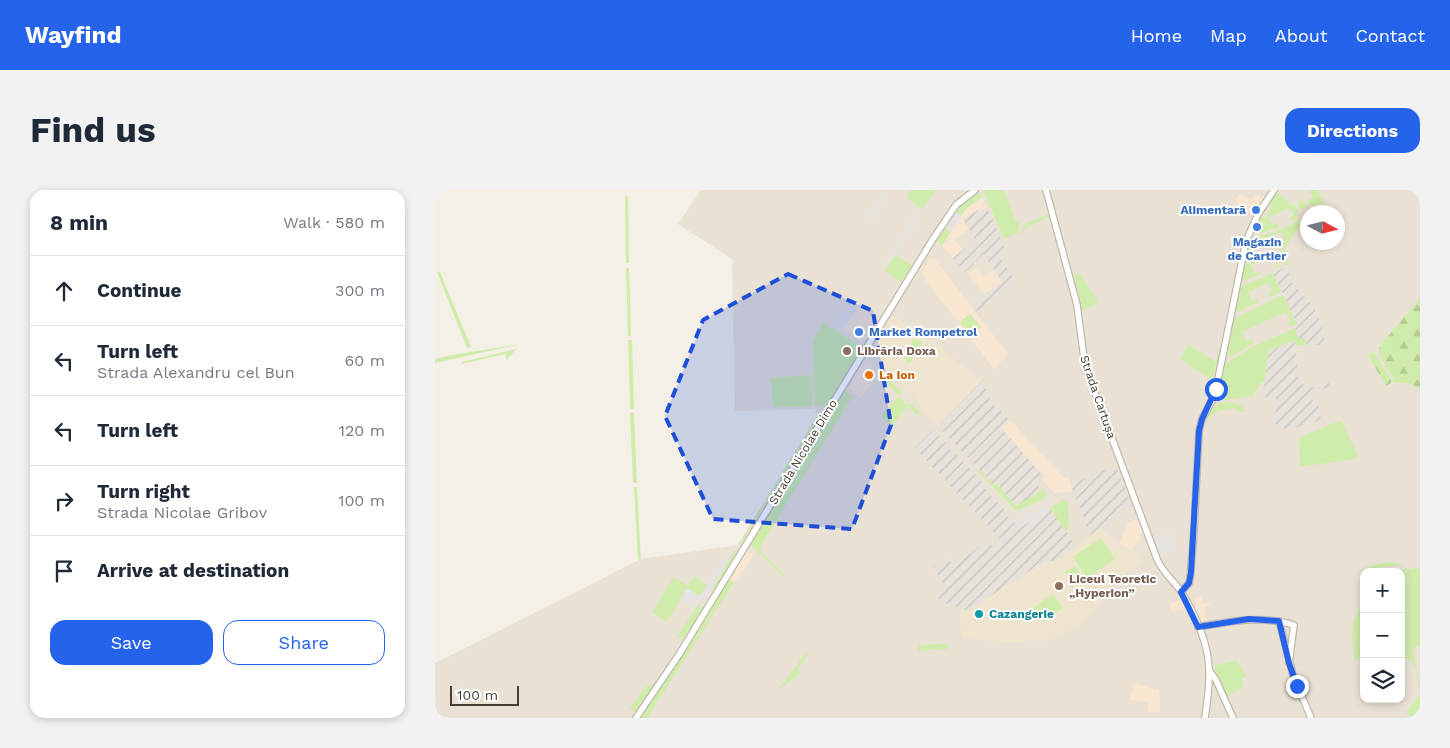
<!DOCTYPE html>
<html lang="en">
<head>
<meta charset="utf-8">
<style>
	:root { --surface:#fff; --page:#f2f2f3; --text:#1f2937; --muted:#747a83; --line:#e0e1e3; --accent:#2563eb }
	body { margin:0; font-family:"Work Sans",sans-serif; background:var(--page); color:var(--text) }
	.controls { position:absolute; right:15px; bottom:15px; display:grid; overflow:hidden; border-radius:10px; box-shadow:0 2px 8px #0003 }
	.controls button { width:45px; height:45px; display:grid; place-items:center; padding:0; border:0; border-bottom:1px solid var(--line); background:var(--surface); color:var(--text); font:25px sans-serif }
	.compass { position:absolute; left:865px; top:15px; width:45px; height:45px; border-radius:50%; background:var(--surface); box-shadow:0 2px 8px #0003; rotate:97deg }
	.scale { position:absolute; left:15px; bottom:12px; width:69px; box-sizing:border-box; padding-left:5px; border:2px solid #484035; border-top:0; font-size:14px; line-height:18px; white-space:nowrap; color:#484035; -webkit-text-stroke:4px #fff; paint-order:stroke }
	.stop { position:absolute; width:15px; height:15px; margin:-11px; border:4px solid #2563eb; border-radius:50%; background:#fff }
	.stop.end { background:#2563eb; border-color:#fff; box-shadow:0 1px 5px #0008 }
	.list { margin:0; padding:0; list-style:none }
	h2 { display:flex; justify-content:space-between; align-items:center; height:65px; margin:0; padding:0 20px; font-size:21px }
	h2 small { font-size:16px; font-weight:400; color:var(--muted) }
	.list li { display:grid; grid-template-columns:32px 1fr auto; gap:15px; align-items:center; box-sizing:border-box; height:70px; padding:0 20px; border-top:1px solid var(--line) }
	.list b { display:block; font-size:19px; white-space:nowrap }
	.list p { margin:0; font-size:16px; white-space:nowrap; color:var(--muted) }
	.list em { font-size:16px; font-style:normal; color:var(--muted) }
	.actions { display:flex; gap:10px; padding:15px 20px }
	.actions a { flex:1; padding:11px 0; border:1px solid var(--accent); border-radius:15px; text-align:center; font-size:18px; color:var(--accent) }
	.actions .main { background:var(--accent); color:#fff }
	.icon { flex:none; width:28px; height:28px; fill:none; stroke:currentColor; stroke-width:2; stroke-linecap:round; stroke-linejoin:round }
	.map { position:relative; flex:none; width:985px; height:528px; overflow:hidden; border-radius:15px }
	header { display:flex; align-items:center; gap:30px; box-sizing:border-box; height:70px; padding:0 25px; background:var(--accent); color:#fff }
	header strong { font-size:24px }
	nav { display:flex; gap:28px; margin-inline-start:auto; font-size:18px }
	.intro { display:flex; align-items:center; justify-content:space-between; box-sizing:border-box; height:120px; padding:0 30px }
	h1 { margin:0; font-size:35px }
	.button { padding:12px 22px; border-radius:15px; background:var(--accent); color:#fff; font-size:18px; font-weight:700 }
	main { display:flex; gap:30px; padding:0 30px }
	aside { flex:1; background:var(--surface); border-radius:15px; box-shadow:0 2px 8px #0003 }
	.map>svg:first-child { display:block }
	.residential { fill:#e9e2d4; fill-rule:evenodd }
	.commercial { fill:#f8e6d0 }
	.industrial { fill:url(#industrial-furrows) }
	.education { fill:#efe5cf }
	.green { fill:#d0ecab }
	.forest { fill:url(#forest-firs) }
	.parking { fill:#e5e2df }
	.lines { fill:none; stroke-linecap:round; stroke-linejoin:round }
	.tertiary-casing { stroke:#c1b8a8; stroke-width:8 }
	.tertiary { stroke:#fff; stroke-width:5.5 }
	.route { stroke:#2563eb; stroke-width:6 }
	.marked { fill:#1d4ed8; fill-opacity:0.2; stroke:#1d4ed8; stroke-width:4; stroke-dasharray:10 6; stroke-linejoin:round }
	.shop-dot { fill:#3f7fe0; stroke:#fff; stroke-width:2 }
	.education-dot { fill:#8d6e63; stroke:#fff; stroke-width:2 }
	.food-dot { fill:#e8710a; stroke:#fff; stroke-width:2 }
	.culture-dot { fill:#0f9aa8; stroke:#fff; stroke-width:2 }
	.labels { text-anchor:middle; stroke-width:4; stroke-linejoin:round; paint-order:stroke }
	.shop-label { font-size:12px; font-weight:bold; fill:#366cbe; stroke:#fff; text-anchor:end }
	.education-label { font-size:12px; font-weight:bold; fill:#785e54; stroke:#fff; text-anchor:start }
	.food-label { font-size:12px; font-weight:bold; fill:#c56008; stroke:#fff; text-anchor:start }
	.street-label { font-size:12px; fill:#484035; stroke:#fff }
	.culture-label { font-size:12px; font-weight:bold; fill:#0d838f; stroke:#fff; text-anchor:start }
</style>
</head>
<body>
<header>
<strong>Wayfind</strong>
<nav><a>Home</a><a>Map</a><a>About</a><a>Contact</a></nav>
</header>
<div class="intro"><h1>Find us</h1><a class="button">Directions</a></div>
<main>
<aside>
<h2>8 min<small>Walk · 580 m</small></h2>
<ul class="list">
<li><svg class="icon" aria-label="ahead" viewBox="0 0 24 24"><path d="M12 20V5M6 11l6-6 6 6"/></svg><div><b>Continue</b></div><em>300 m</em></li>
<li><svg class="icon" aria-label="left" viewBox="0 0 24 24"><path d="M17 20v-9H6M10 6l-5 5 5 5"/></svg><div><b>Turn left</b><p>Strada Alexandru cel Bun</p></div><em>60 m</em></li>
<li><svg class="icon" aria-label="left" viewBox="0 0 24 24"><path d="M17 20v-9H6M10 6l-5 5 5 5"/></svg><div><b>Turn left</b></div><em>120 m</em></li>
<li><svg class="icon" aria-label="right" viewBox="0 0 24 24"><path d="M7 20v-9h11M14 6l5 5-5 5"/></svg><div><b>Turn right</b><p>Strada Nicolae Gribov</p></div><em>100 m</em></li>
<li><svg class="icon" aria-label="arrive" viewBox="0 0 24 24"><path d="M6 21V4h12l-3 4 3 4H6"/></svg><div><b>Arrive at destination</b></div></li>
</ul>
<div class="actions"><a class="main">Save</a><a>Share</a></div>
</aside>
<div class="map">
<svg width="985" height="528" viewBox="0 0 985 528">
	<defs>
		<pattern id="industrial-furrows" width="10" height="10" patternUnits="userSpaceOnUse" patternTransform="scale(1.25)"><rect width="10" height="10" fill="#e7e1db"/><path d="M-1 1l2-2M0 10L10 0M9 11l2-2" fill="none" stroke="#c8c2bd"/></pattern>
		<pattern id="forest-firs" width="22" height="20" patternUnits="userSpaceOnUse" patternTransform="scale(1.25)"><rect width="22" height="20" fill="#d0ecab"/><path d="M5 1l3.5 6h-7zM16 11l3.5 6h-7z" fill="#b4cb94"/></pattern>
	</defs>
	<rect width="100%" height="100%" fill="#f5f0e6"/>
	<path class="residential" d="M 266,0 L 985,0 L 985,108 L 944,157 L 973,193 L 985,200 L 985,528 L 0,528 L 0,473 L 206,369 L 303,355 L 383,224 L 380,223 L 381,219 L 300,221 L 297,75 L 300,71 L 243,34 ZM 872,22 L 902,22 L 902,52 L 872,52 ZM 929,382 L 966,382 L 966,509 L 929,509 Z"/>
	<g class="commercial">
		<polygon points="806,3 816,10 821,4 828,10 819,26 800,10"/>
		<polygon points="547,7 552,17 544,23 543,21 528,29 534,39 520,50 528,60 518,68 507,56 532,18"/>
		<polygon points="495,68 499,68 573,164 559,179 486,84"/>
		<polygon points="541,77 549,87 558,79 567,92 550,104 533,84"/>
		<polygon points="413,114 421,119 423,116 442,128 427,152 400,135"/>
		<polygon points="433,169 433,172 446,184 425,208 414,198 427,177"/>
		<polygon points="575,230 630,289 633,287 638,302 619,303 606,289 609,286 566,238"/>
		<polygon points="702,329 707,342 704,343 705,349 700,357 696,360 684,353 694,332"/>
		<polygon points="311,360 318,365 300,393 293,388"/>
		<polygon points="766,407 768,414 775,412 776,416 770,417 771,434 766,431 759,408"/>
		<polygon points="746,410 751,419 735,422 735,413"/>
		<polygon points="699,493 718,499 724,499 725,522 713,522 713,512 694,510"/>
	</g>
	<g class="industrial">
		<polygon points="552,17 571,61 564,66 582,92 541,122 537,116 550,104 567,92 549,64 538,73 539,75 530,82 518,68 541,50 528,29 543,20 544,22"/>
		<polygon points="849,78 852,78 856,91 880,119 886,132 891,155 872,155 869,148 864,149 860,138 863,136 838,83"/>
		<polygon points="859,150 864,191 875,198 894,193 895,197 878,201 876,204 877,210 883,212 886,230 853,240 836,231 841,221 841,208 827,207 834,161"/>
		<polygon points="548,190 556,212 575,230 566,238 609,287 601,294 607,300 582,316 561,294 559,295 503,236"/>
		<polygon points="498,240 548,293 548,297 572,323 573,327 576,328 583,338 614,317 641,356 620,371 609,372 532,421 505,411 501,405 510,399 510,396 498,377 513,369 519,375 544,357 553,354 559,356 566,350 480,258"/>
		<polygon points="681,276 697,316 688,318 685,327 656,346 635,294"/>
	</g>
	<g class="education">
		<polygon points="457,126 459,126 504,156 505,158 546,191 503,236 481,211 481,205 479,203 474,204 438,163 437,160"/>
		<polygon points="665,339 688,357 696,360 700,358 708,372 695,379 679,393 656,425 655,424 653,426 650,432 611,450 574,452 528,448 525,420 532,421 609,372 620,371"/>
	</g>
	<g class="green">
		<polygon points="476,0 501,0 487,19 472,8"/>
		<polygon points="548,0 569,0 581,32 583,32 584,35 583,43 569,49"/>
		<polygon points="875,0 883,0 890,15 883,19 877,15 869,19 864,18 863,15 864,11 868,10 871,16 874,14 873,10 878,8"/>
		<polygon points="545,2 547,7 532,18 526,26 521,22 527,15"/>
		<polygon points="841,2 849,7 855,15 860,15 864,23 862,27 856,32 855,28 859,26 855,18 834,27 837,35 842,33 844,37 826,43 819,43 818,40 826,26 830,28 837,16 834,13"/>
		<polygon points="190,5 193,7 194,73 191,73"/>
		<polygon points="614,24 615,26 589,39 587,46 587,38 590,34"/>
		<path d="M 871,24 L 872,28 L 856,48 L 849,60 L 854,76 L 848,74 L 844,64 L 848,57 L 847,54 L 843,54 L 850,51 L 846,42 L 816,55 L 820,64 L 822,64 L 823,66 L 810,70 L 814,48 C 835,45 855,38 871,24 Z"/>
		<polygon points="510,37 515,43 507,56 502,50"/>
		<polygon points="468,53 461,66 476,75 485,62 466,92 450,81"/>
		<polygon points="833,64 841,65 844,76 838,79 837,78 842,75 838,66 816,75 820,84 825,82 826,84 808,91 806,89 809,76"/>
		<polygon points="191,78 194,78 196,146 193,146"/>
		<polygon points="2,82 5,82 36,157 32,158"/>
		<polygon points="644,83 663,112 658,116 647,120 639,85"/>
		<polygon points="838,83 846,102 836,107 834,104 838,102 834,93 813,102 817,111 822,109 824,112 802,122 800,121 804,100 807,96"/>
		<polygon points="848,105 862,134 854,137 853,133 856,132 851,122 808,141 811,151 817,149 819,153 792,169 798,129"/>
		<polygon points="535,124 546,137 536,145 525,132"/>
		<polygon points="388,132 427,158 392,215 380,216 378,152"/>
		<polygon points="860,138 864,149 869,147 872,155 860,155 859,150 834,161 829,193 826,192 818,206 791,210 785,208 783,205 790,174 815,158"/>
		<polygon points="479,148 488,153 475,173 467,167"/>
		<polygon points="193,150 197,150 199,219 195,219"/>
		<polygon points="86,154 0,173 0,169 17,165"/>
		<polygon points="754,155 781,172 784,159 787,159 784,175 781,175 778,187 775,189 745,169"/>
		<polygon points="81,159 72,170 70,164 26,174 27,172"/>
		<polygon points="448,182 467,203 464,206 445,185"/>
		<polygon points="376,185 377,216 338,217 336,188"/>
		<polygon points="410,200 417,207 325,357 326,362 350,385 349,387 315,355"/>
		<polygon points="463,207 473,216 476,213 485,223 483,226 473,216 456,236 446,226"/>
		<path d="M 785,213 C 798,213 810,210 811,227 L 810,222 L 803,222 L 802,219 C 785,219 773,223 766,239 L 772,224 Z"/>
		<polygon points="195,223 199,223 202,293 198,293"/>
		<polygon points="384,223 387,223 306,354 303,355"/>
		<polygon points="906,230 923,266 920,269 871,276 865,276 864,251 866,247"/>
		<polygon points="545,280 559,295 561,293 581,316 607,300 602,293 610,301 611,306 609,309 586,319 579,319 543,281"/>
		<polygon points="199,297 202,297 206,369 203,370"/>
		<polygon points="628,309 633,313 634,335 631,342 614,317"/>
		<polygon points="666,348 680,369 652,388 638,367"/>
		<polygon points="303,360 280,399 277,397 299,361"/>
		<polygon points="957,372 961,374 966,374 967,375 940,378 923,384 924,382 942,374"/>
		<polygon points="640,376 648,388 639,395 630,382"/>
		<polygon points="985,378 985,456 978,458 985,496 984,496 980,477 974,469 966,469 966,382 937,382"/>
		<polygon points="929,385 929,468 919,470 917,436 928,410 925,388"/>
		<polygon points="239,387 253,396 259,387 272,395 265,407 252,398 232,432 217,422"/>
		<polygon points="294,389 300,393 296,397 212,528 205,528 245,468"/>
		<polygon points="618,404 628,418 608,432 598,418"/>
		<polygon points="263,414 268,418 247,452 245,451 247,448 243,446"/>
		<polygon points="513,454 513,459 483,461 484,455"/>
		<polygon points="373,460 371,468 363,478 365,484 343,500"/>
		<polygon points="801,470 812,487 806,488 809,497 791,506 779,476"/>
		<polygon points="220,493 201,522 195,518 211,497"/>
		<polygon points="985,504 985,527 978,528 971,523"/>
	</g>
	<g class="forest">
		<polygon points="985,108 985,200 973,193 960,193 944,163 944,157"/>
		<polygon points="939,162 956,190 956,193 951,196 932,164"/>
	</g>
	<g class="parking">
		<polygon points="451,0 454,2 437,30 433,28"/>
		<polygon points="482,21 485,23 468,53 454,75 450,75"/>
		<polygon points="521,22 526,26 515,43 510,37"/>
		<polygon points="413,114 422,119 408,140 400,135"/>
		<polygon points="628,309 584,339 579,331"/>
		<polygon points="735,344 740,358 732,362 725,368 718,350"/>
		<polygon points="294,361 299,361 270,412 266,409 260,419 246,409 252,398 265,406"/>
	</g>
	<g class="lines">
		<defs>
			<g id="tertiary">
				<path d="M 611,0 L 642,115 L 650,176 L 722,369 C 728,383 739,391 747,403 C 760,424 773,453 774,478 C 775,495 772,512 770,528"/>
				<polyline points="746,402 754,393 755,389 759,341 764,241 767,229 777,211 782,194 811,51 823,24 839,0"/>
				<polyline points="844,431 858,485 876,528"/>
				<path d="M 763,437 C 796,431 827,425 859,435 L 854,473"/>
				<polyline points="774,480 781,490 798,528"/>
				<polyline points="201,528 245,463 498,49 521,15 540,0"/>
			</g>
		</defs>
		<use href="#tertiary" class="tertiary-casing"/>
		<use href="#tertiary" class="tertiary"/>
	</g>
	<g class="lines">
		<polyline class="route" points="781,199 767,229 764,241 756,382 754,393 746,402 763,437 814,429 844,431 854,473 862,496"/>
	</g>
	<path class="marked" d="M 353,84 L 438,121 L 456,235 L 417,339 L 278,329 L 230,226 L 268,130 Z"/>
	<g class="shop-dot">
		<circle cx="821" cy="20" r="5"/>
		<circle cx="822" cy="37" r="5"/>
		<circle cx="424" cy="142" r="5"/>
	</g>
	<g class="education-dot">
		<circle cx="412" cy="161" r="5"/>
		<circle cx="624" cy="396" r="5"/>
	</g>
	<circle class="food-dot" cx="434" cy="185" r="5"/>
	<circle class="culture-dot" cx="544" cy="424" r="5"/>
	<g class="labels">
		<g class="shop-label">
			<text x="811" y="24">Alimentară</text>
			<text x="822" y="56" text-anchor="middle">Magazin<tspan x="822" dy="14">de Cartier</tspan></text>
			<text x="434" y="146" text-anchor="start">Market Rompetrol</text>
		</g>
		<g class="education-label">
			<text x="422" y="165">Librăria Doxa</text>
			<text x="634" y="393">Liceul Teoretic<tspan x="634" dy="14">„Hyperion”</tspan></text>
		</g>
		<g class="food-label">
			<text x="444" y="189">La Ion</text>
		</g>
		<g class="street-label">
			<text transform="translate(663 207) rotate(71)" y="4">Strada Cartușa</text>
			<text transform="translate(368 262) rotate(-59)" y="4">Strada Nicolae Dimo</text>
		</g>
		<g class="culture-label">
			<text x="554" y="428">Cazangerie</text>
		</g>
	</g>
</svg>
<div class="controls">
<button>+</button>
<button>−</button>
<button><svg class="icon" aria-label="layers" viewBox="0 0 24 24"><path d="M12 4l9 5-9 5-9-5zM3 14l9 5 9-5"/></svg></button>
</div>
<svg class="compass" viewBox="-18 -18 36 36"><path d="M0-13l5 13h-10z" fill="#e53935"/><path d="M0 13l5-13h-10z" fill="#747a83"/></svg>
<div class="scale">100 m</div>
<div class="stop" style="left:781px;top:199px"></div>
<div class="stop end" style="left:862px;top:496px"></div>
</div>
</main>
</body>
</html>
